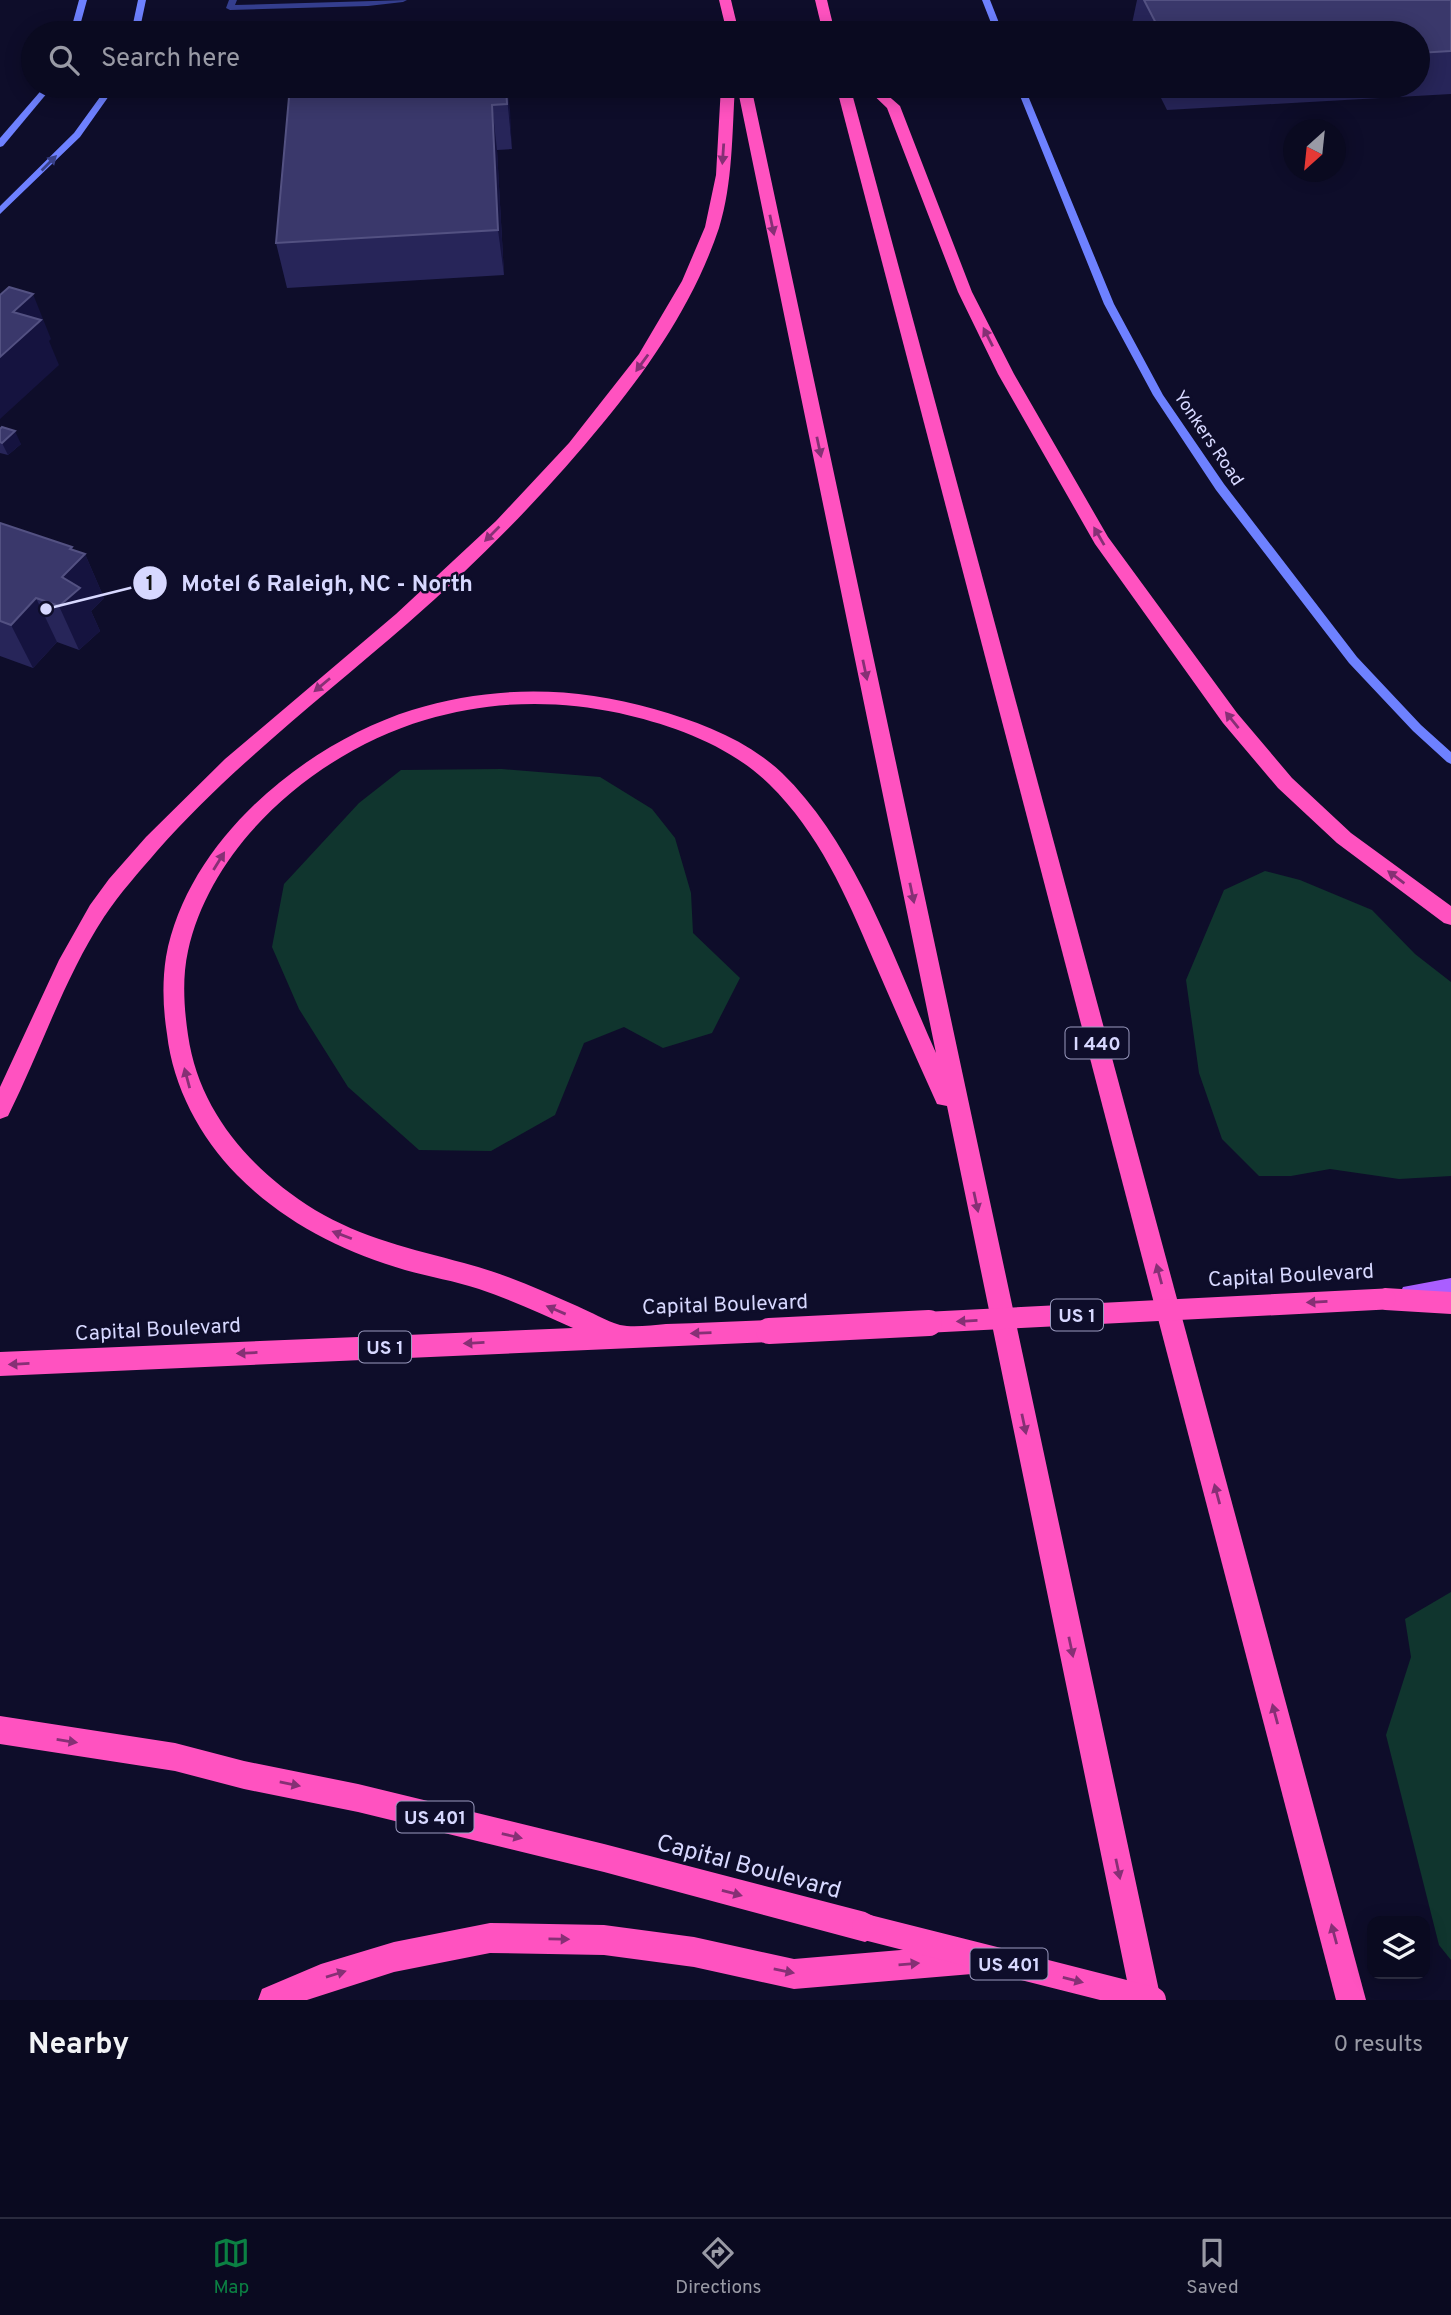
<!DOCTYPE html>
<html lang="en">
<head>
<meta charset="utf-8">
<style>
	:root { --surface:#0a0a20; --page:#131329; --text:#f1f3f6; --muted:#999aa5; --line:#2a2b3e; --accent:#0b8043 }
	body { margin:0; font-family:Overpass,sans-serif; background:var(--page); color:var(--text) }
	.controls { position:absolute; right:21px; bottom:21px; display:grid; overflow:hidden; border-radius:14px; box-shadow:0 4px 18px #0003 }
	.controls button { width:63px; height:63px; display:grid; place-items:center; padding:0; border:0; border-bottom:2px solid var(--line); background:var(--surface); color:var(--text); font:35px sans-serif }
	.compass { position:absolute; left:1283px; top:119px; width:63px; height:63px; border-radius:50%; background:var(--surface); box-shadow:0 4px 18px #0003; rotate:207deg }
	.list { margin:0; padding:0; list-style:none }
	h2 { display:flex; justify-content:space-between; align-items:center; height:91px; margin:0; padding:0 28px; font-size:30px }
	h2 small { font-size:23px; font-weight:400; color:var(--muted) }
	.icon { flex:none; width:38px; height:38px; fill:none; stroke:currentColor; stroke-width:2; stroke-linecap:round; stroke-linejoin:round }
	.map { position:relative; flex:none; width:1451px; height:2000px; overflow:hidden }
	.search { position:absolute; background:var(--surface); box-shadow:0 4px 18px #0003; left:21px; right:21px; top:21px; height:77px; display:flex; align-items:center; gap:18px; box-sizing:border-box; padding:0 24px; border-radius:38px; color:var(--muted); font-size:26px }
	.sheet { height:217px; background:var(--surface) }
	nav { display:flex; justify-content:space-around; align-items:center; box-sizing:border-box; height:98px; border-top:2px solid var(--line); background:var(--surface); font-size:19px; color:var(--muted) }
	nav a { display:grid; justify-items:center; gap:4px }
	nav .on { color:var(--accent) }
	.map>svg:first-child { display:block }
	.green { fill:#10352e }
	.lines { fill:none; stroke-linecap:round; stroke-linejoin:round }
	.lane { fill:#343e8e; fill-rule:evenodd }
	.secondary { fill:#6e81ff; fill-rule:evenodd }
	.primary { fill:#aa5eff; fill-rule:evenodd }
	.highway { fill:#ff52c0; fill-rule:evenodd }
	.highway-bridge-far1 { stroke:#ff52c0; stroke-width:21 }
	.highway-bridge { stroke:#ff52c0; stroke-width:26 }
	.wall { fill:#272559 }
	.shaded-wall { fill:#15133f }
	.building { fill:#3a386b; stroke:#535182; stroke-width:2 }
	.oneway { fill:#863075 }
	.oneway2 { fill:#39418a }
	.labels { text-anchor:middle; stroke-width:5; stroke-linejoin:round; paint-order:stroke }
	.far-street-label { font-size:18px; fill:#d7d8ff; stroke:#0e0d2a }
	.shield { fill:#0e0d2a; stroke:#9b9bbf; stroke-width:2 }
	.shield-label { font-size:19px; font-weight:bold; fill:#d7d8ff }
	.street-label { font-size:21px; fill:#d7d8ff; stroke:#0e0d2a }
	.near-street-label { font-size:24px; fill:#d7d8ff; stroke:#0e0d2a }
	.leader { fill:none; stroke:#d7d8ff; stroke-width:2.5 }
	.callout-dot { fill:#d7d8ff; stroke:#0e0d2a; stroke-width:2.5 }
	.mark-label { font-size:21px; text-anchor:middle; font-weight:bold; fill:#111 }
	.callout-label { font-size:23px; text-anchor:middle; font-weight:bold; fill:#d7d8ff; stroke:#0e0d2a; stroke-width:5; stroke-linejoin:round; paint-order:stroke }
</style>
</head>
<body>
<div class="map">
<svg width="1451" height="2000" viewBox="0 0 1451 2000">
	<rect width="100%" height="100%" fill="#0e0d2a"/>
	<g class="green">
		<polygon points="502,769 600,777 652,809 675,838 691,893 693,933 740,978 712,1033 663,1048 624,1027 584,1043 555,1115 491,1151 419,1150 348,1087 299,1009 272,947 284,884 359,803 401,770"/>
		<polygon points="1265,871 1300,880 1372,910 1415,954 1451,982 1451,1176 1399,1179 1330,1169 1291,1176 1259,1176 1222,1139 1199,1073 1186,980 1224,890"/>
		<polygon points="1451,1592 1451,1960 1439,1945 1386,1735 1411,1657 1405,1619"/>
	</g>
	<g class="lines">
		<polygon class="lane" points="229,0 237,0 235,5 407,0 403,2 368,6 230,10 226,8"/>
		<g class="secondary">
			<polygon points="79,0 87,0 78,33 70,33"/>
			<polygon points="138,0 146,0 139,33 131,33"/>
			<polygon points="982,0 990,0 1003,33 995,33"/>
			<polygon points="45,86 53,86 3,146 0,147 0,138"/>
			<polygon points="108,86 116,86 80,137 0,214 0,206 74,133"/>
			<polygon points="1016,86 1024,86 1114,304 1163,395 1224,484 1357,657 1421,725 1451,752 1451,764 1447,762 1413,731 1349,663 1216,490 1153,395 1104,304"/>
		</g>
		<polygon class="primary" points="1451,1278 1451,1300 1411,1306 1403,1303 1399,1295 1403,1287"/>
		<g class="highway">
			<polygon points="719,0 731,0 739,33 727,33"/>
			<polygon points="815,0 827,0 835,33 823,33"/>
			<path d="M 721,86 L 735,86 C 732,133 733,183 719,228 C 695,300 651,365 603,423 C 544,495 478,562 408,623 C 323,697 232,766 157,851 C 139,872 120,893 104,917 C 64,978 41,1050 8,1116 L 0,1119 L 0,1087 L 59,960 L 90,905 L 109,879 L 146,837 L 225,759 L 396,614 L 496,521 L 569,443 L 639,354 L 682,281 L 705,227 L 716,175 Z"/>
			<path d="M 737,86 L 751,86 L 1161,2000 L 1131,2000 L 947,1106 L 937,1104 C 915,1056 894,1007 873,959 C 846,895 819,833 769,784 C 729,745 672,725 619,713 C 554,699 488,701 425,720 C 320,751 212,841 188,951 C 182,978 184,1008 188,1035 C 199,1112 251,1170 315,1210 C 362,1238 412,1249 464,1263 C 503,1273 540,1290 577,1306 C 591,1312 606,1321 620,1325 C 634,1328 652,1325 666,1324 C 701,1323 735,1321 769,1320 L 777,1323 L 781,1331 L 777,1339 L 769,1342 L 0,1376 L 0,1352 L 573,1328 C 542,1314 511,1300 479,1289 C 455,1281 430,1277 405,1270 C 343,1252 283,1222 237,1175 C 200,1137 173,1087 167,1034 C 163,1009 162,982 166,957 C 187,841 304,744 412,710 C 493,685 574,686 654,709 C 700,722 747,740 782,773 C 857,846 894,960 936,1053 Z"/>
			<polygon points="836,86 850,86 1366,2000 1336,2000"/>
			<polygon points="864,86 877,86 900,106 972,292 1014,374 1108,537 1237,713 1292,778 1351,833 1451,906 1451,925 1444,923 1337,843 1278,788 1223,723 1095,544 998,374 958,292 887,108"/>
			<polygon points="1385,1288 1451,1292 1451,1314 1385,1310 1377,1307 1373,1299 1377,1291"/>
			<polygon points="0,1716 175,1743 244,1761 358,1784 604,1844 865,1912 875,1917 880,1927 875,1937 865,1942 604,1872 358,1812 244,1789 175,1771 0,1744"/>
			<polygon points="490,1923 604,1925 694,1937 794,1959 972,1944 982,1949 987,1959 982,1969 972,1974 794,1989 694,1967 604,1955 490,1953 394,1972 307,2000 258,2000 262,1989 321,1964 394,1942"/>
		</g>
		<polyline class="highway-bridge-far1" points="895,1324 1385,1299"/>
		<g class="highway-bridge">
			<polyline points="769,1331 929,1323"/>
			<polyline points="865,1927 1153,2000"/>
		</g>
	</g>
	<g class="wall">
		<polygon points="1137,0 1451,0 1451,94 1167,110 1155,86 1418,86 1418,33 1130,33"/>
		<polygon points="507,86 512,149 497,150 504,275 287,288 276,243"/>
		<polygon points="0,429 21,444 8,455 0,453"/>
		<polygon points="0,523 72,547 73,550 85,554 104,598 91,611 100,631 79,650 57,642 33,668 0,656"/>
	</g>
	<g class="shaded-wall">
		<polygon points="506,86 507,86 510,109 512,149"/>
		<polygon points="492,105 497,150 504,275 498,230"/>
		<polygon points="33,294 51,339 49,341 59,365 0,419 0,357 13,312"/>
		<polygon points="15,431 21,444 8,455 2,443"/>
		<polygon points="72,547 78,560 85,554 104,598 91,611 100,631 79,650 59,606 62,577 70,549"/>
		<polygon points="36,598 57,642 33,668 11,625"/>
	</g>
	<g class="building">
		<polygon points="1144,0 1451,0 1451,51 1418,53 1418,33 1161,33"/>
		<polygon points="290,86 506,86 507,104 492,105 498,230 276,243"/>
		<polygon points="9,287 33,294 13,312 41,320 0,357 0,295"/>
		<polygon points="2,427 15,431 2,443 0,442 0,429"/>
		<polygon points="0,523 72,547 70,549 85,554 62,577 80,588 59,606 36,598 11,625 0,621"/>
	</g>
	<defs><path id="oneway-solid" d="M-6-.8H1V-3.2L6.5 0L1 3.2V.8H-6Z" transform="scale(1.75)"/></defs>
	<g class="oneway">
		<use href="#oneway-solid" transform="translate(723 154) rotate(94)"/>
		<use href="#oneway-solid" transform="translate(772 225) rotate(78)"/>
		<use href="#oneway-solid" transform="translate(988 337) rotate(-117)"/>
		<use href="#oneway-solid" transform="translate(642 363) rotate(126)"/>
		<use href="#oneway-solid" transform="translate(819 447) rotate(78)"/>
		<use href="#oneway-solid" transform="translate(492 534) rotate(135)"/>
		<use href="#oneway-solid" transform="translate(1099 536) rotate(-120)"/>
		<use href="#oneway-solid" transform="translate(865 670) rotate(78)"/>
		<use href="#oneway-solid" transform="translate(322 685) rotate(140)"/>
		<use href="#oneway-solid" transform="translate(1232 720) rotate(-129)"/>
		<use href="#oneway-solid" transform="translate(219 861) rotate(-58)"/>
		<use href="#oneway-solid" transform="translate(1396 877) rotate(-143)"/>
		<use href="#oneway-solid" transform="translate(912 893) rotate(78)"/>
		<use href="#oneway-solid" transform="translate(187 1078) rotate(-105)"/>
		<use href="#oneway-solid" transform="translate(976 1202) rotate(78)"/>
		<use href="#oneway-solid" transform="translate(342 1235) rotate(-159)"/>
		<use href="#oneway-solid" transform="translate(1159 1274) rotate(-105)"/>
		<use href="#oneway-solid" transform="translate(1317 1302) rotate(177)"/>
		<use href="#oneway-solid" transform="translate(556 1310) rotate(-157)"/>
		<use href="#oneway-solid" transform="translate(967 1321) rotate(177)"/>
		<use href="#oneway-solid" transform="translate(701 1333) rotate(178)"/>
		<use href="#oneway-solid" transform="translate(474 1343) rotate(177)"/>
		<use href="#oneway-solid" transform="translate(247 1353) rotate(177)"/>
		<use href="#oneway-solid" transform="translate(19 1364) rotate(177)"/>
		<use href="#oneway-solid" transform="translate(1024 1424) rotate(78)"/>
		<use href="#oneway-solid" transform="translate(1217 1494) rotate(-105)"/>
		<use href="#oneway-solid" transform="translate(1071 1647) rotate(78)"/>
		<use href="#oneway-solid" transform="translate(1275 1714) rotate(-105)"/>
		<use href="#oneway-solid" transform="translate(67 1741) rotate(9)"/>
		<use href="#oneway-solid" transform="translate(290 1784) rotate(11)"/>
		<use href="#oneway-solid" transform="translate(512 1836) rotate(13)"/>
		<use href="#oneway-solid" transform="translate(1118 1869) rotate(78)"/>
		<use href="#oneway-solid" transform="translate(732 1893) rotate(15)"/>
		<use href="#oneway-solid" transform="translate(1334 1934) rotate(-105)"/>
		<use href="#oneway-solid" transform="translate(559 1939) rotate(1)"/>
		<use href="#oneway-solid" transform="translate(909 1964) rotate(-5)"/>
		<use href="#oneway-solid" transform="translate(784 1971) rotate(11)"/>
		<use href="#oneway-solid" transform="translate(336 1974) rotate(-17)"/>
		<use href="#oneway-solid" transform="translate(1073 1980) rotate(14)"/>
	</g>
	<use class="oneway2" href="#oneway-solid" transform="translate(49 163) rotate(-45)"/>
	<g class="labels">
		<g class="far-street-label">
			<text transform="translate(1209 438) rotate(56)" y="6">Yonkers Road</text>
		</g>
		<g class="shield">
			<rect x="1065.5" y="1027.5" width="63" height="31" rx="5"/>
			<rect x="1051" y="1299.5" width="52" height="31" rx="5"/>
			<rect x="359" y="1331.5" width="52" height="31" rx="5"/>
			<rect x="396.5" y="1801.5" width="77" height="31" rx="5"/>
			<rect x="970.5" y="1948.5" width="77" height="31" rx="5"/>
		</g>
		<g class="shield-label">
			<text x="1097" y="1050">I 440</text>
			<text x="1077" y="1322">US 1</text>
			<text x="385" y="1354">US 1</text>
			<text x="435" y="1824">US 401</text>
			<text x="1009" y="1971">US 401</text>
		</g>
		<g class="street-label">
			<text transform="translate(1291 1275) rotate(-3)" y="7">Capital Boulevard</text>
			<text transform="translate(725 1304) rotate(-2)" y="7">Capital Boulevard</text>
			<text transform="translate(158 1329) rotate(-3)" y="7">Capital Boulevard</text>
		</g>
		<g class="near-street-label">
			<text transform="translate(749 1866) rotate(15)" y="8">Capital Boulevard</text>
		</g>
	</g>
	<path class="leader" d="M46 609L150 583"/>
	<g class="callout-dot">
		<circle cx="46" cy="609" r="7"/>
		<circle cx="150" cy="583" r="18"/>
	</g>
	<g class="mark-label">
		<text x="150" y="590">1</text>
	</g>
	<g class="callout-label">
		<text x="327" y="591">Motel 6 Raleigh, NC - North</text>
	</g>
</svg>
<div class="controls">
<button><svg class="icon" aria-label="layers" viewBox="0 0 24 24"><path d="M12 4l9 5-9 5-9-5zM3 14l9 5 9-5"/></svg></button>
</div>
<svg class="compass" viewBox="-18 -18 36 36"><path d="M0-13l5 13h-10z" fill="#e53935"/><path d="M0 13l5-13h-10z" fill="#999aa5"/></svg>
<div class="search"><svg class="icon" aria-label="search" viewBox="0 0 24 24"><circle cx="10" cy="10" r="6"/><path d="M15 15l6 6"/></svg>Search here</div>
</div>
<section class="sheet">
<h2>Nearby<small>0 results</small></h2>
<ul class="list">
</ul>
</section>
<nav>
<a class="on"><svg class="icon" aria-label="map" viewBox="0 0 24 24"><path d="M3 6l6-2 6 2 6-2v14l-6 2-6-2-6 2zM9 4v14M15 6v14"/></svg>Map</a>
<a><svg class="icon" aria-label="directions" viewBox="0 0 24 24"><path d="M12 3l9 9-9 9-9-9zM9 14v-3h6M13 9l2 2-2 2"/></svg>Directions</a>
<a><svg class="icon" aria-label="saved" viewBox="0 0 24 24"><path d="M7 4h10v16l-5-4-5 4z"/></svg>Saved</a>
</nav>
</body>
</html>
